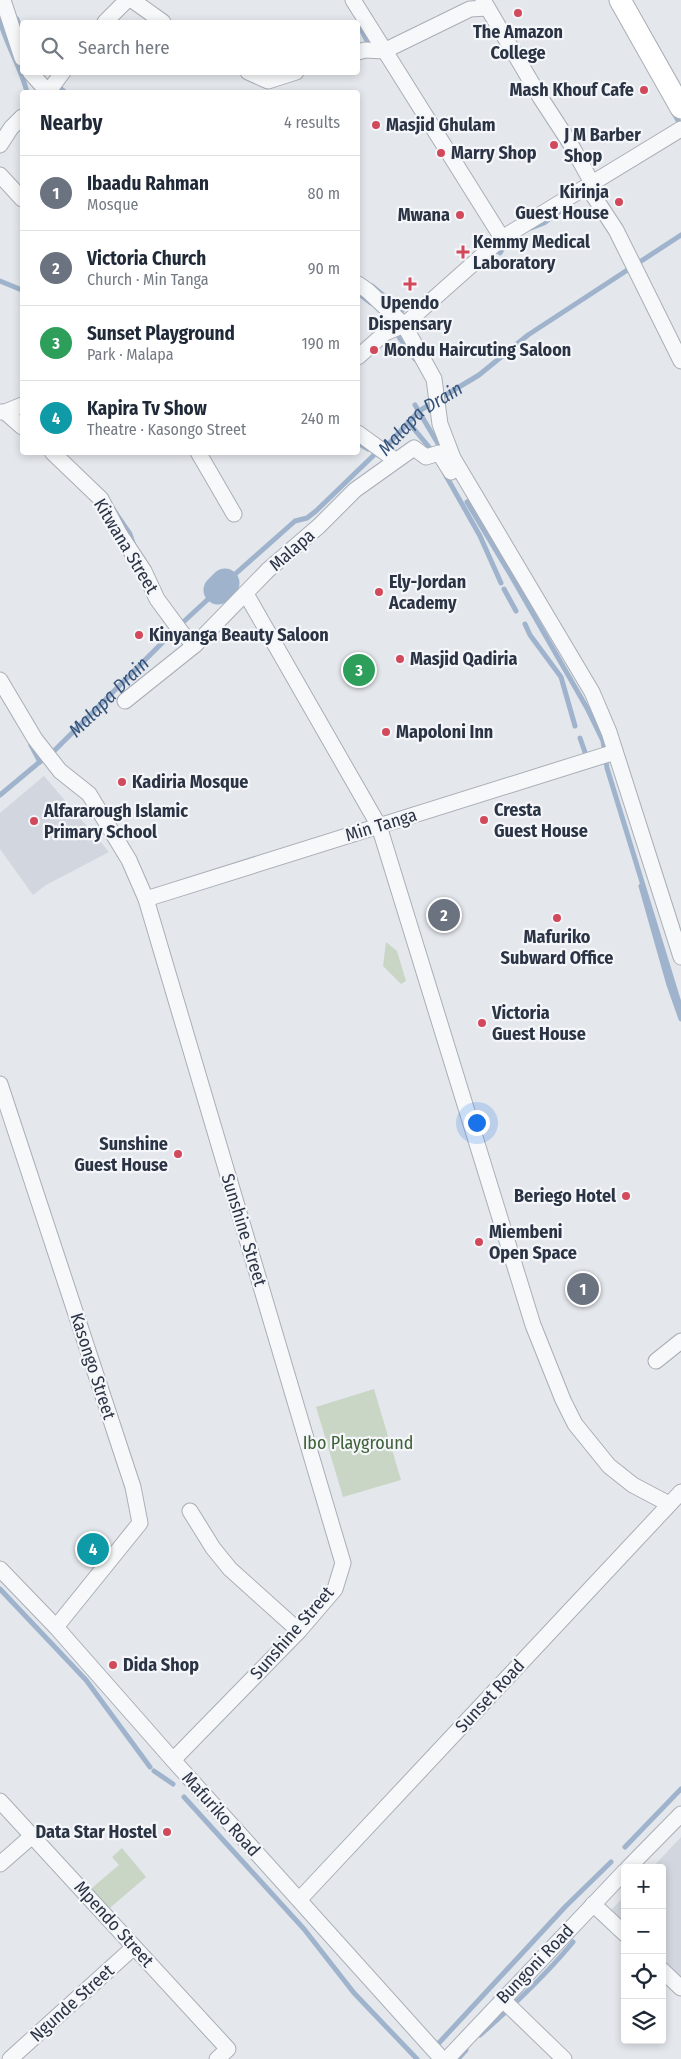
<!DOCTYPE html>
<html lang="en">
<head>
<meta charset="utf-8">
<style>
	:root { --surface:#fff; --page:#f2f2f3; --text:#1f2937; --muted:#747a83; --line:#e0e1e3; --accent:#ea580c }
	body { margin:0; font-family:"Fira Sans Condensed",sans-serif; background:var(--page); color:var(--text) }
	.controls { position:absolute; right:15px; bottom:15px; display:grid; overflow:hidden; border-radius:5px; box-shadow:0 2px 8px #0003 }
	.controls button { width:45px; height:45px; display:grid; place-items:center; padding:0; border:0; border-bottom:1px solid var(--line); background:var(--surface); color:var(--text); font:25px sans-serif }
	.you { position:absolute; left:476px; top:1122px; width:18px; height:18px; margin:-12px; border:4px solid #fff; border-radius:50%; background:#1a73e8; box-shadow:0 0 0 8px #1a73e833 }
	.badge { display:grid; place-items:center; width:32px; height:32px; border-radius:50%; background:var(--accent); color:#fff; font-size:16px; font-weight:700 }
	.pin { position:absolute; translate:-50% -50%; border:2px solid #fff; box-shadow:0 1px 5px #0006 }
	.list { margin:0; padding:0; list-style:none }
	h2 { display:flex; justify-content:space-between; align-items:center; height:65px; margin:0; padding:0 20px; font-size:21px }
	h2 small { font-size:16px; font-weight:400; color:var(--muted) }
	.list li { display:grid; grid-template-columns:32px 1fr auto; gap:15px; align-items:center; box-sizing:border-box; height:75px; padding:0 20px; border-top:1px solid var(--line) }
	.list b { display:block; font-size:19px; white-space:nowrap }
	.list p { margin:0; font-size:16px; white-space:nowrap; color:var(--muted) }
	.list em { font-size:16px; font-style:normal; color:var(--muted) }
	.icon { flex:none; width:28px; height:28px; fill:none; stroke:currentColor; stroke-width:2; stroke-linecap:round; stroke-linejoin:round }
	.map { position:relative; flex:none; width:681px; height:2059px; overflow:hidden }
	.search { position:absolute; background:var(--surface); box-shadow:0 2px 8px #0003; left:20px; top:20px; width:340px; height:55px; display:flex; align-items:center; gap:12px; box-sizing:border-box; padding:0 18px; border-radius:5px; color:var(--muted); font-size:19px }
	.panel { position:absolute; background:var(--surface); box-shadow:0 2px 8px #0003; left:20px; top:90px; width:340px; height:365px; border-radius:5px }
	.map>svg:first-child { display:block }
	.built { fill:#d2d6de }
	.green { fill:#c9d6c5 }
	.lines { fill:none; stroke-linecap:round; stroke-linejoin:round }
	.stream { stroke:#9fb4cc; stroke-width:5 }
	.river { stroke:#9fb4cc; stroke-width:29 }
	.street-casing { stroke:#a9aeb7; stroke-width:17 }
	.secondary-casing { stroke:#a9aeb7; stroke-width:23 }
	.street { stroke:#f7f8fa; stroke-width:15 }
	.secondary { stroke:#fff; stroke-width:21 }
	.poi-dot { fill:#d1495b; stroke:#f4f6f9; stroke-width:2 }
	.labels { text-anchor:middle; stroke-width:4.5; stroke-linejoin:round; paint-order:stroke }
	.poi-label { font-size:18px; font-weight:bold; fill:#2b3445; stroke:#f4f6f9; text-anchor:start }
	.street-label { font-size:18px; fill:#2b3445; stroke:#f4f6f9 }
	.park-label { font-size:18px; fill:#3f6138; stroke:#f4f6f9 }
	.water-label { font-size:19px; font-style:italic; fill:#34527a; stroke:#f4f6f9 }
</style>
</head>
<body>
<div class="map">
<svg width="681" height="2059" viewBox="0 0 681 2059">
	<rect width="100%" height="100%" fill="#e4e7ec"/>
	<g class="built">
		<polygon points="44,776 109,852 46,885 33,895 0,849 0,813"/>
		<polygon points="681,1837 681,1988 662,1971 662,1868 652,1868"/>
		<polygon points="625,1896 625,1936 604,1917"/>
	</g>
	<g class="green">
		<polygon points="386,942 397,951 406,981 401,984 383,966"/>
		<polygon points="374,1389 401,1480 343,1497 316,1407"/>
		<polygon points="122,1848 146,1877 104,1913 86,1893 119,1865 112,1857"/>
	</g>
	<g class="lines">
		<g class="stream">
			<polyline points="17,19 22,35"/>
			<path d="M 0,21 C 7,46 21,68 27,92"/>
			<polyline points="358,23 371,49"/>
			<polyline points="56,85 65,92"/>
			<polyline points="673,111 681,126"/>
			<polyline points="531,228 544,223 570,204"/>
			<polyline points="501,250 500,253 505,245 520,236"/>
			<polyline points="0,281 22,290"/>
			<polyline points="372,286 402,311"/>
			<polyline points="358,293 371,303"/>
			<polyline points="399,337 415,359"/>
			<polyline points="415,405 443,452"/>
			<polyline points="409,423 434,453"/>
			<polyline points="358,443 368,449"/>
			<polyline points="445,474 480,536 501,583"/>
			<polyline points="467,502 513,579 587,708 603,741 607,768 681,1009"/>
			<polyline points="111,506 130,534 133,543"/>
			<path id="s1" d="M 225,583 L 295,521 L 307,518 L 316,511 L 376,453 L 378,455 L 382,451 L 419,411 L 479,375 L 528,335 L 681,235"/>
			<polyline points="504,589 516,611"/>
			<polyline points="525,624 530,635 561,677 575,726"/>
			<polyline points="178,625 180,625 218,590"/>
			<polyline points="580,738 587,758"/>
			<polyline points="31,745 40,762"/>
			<path id="s2" d="M 49,756 L 168,637"/>
			<polyline points="0,795 42,760"/>
			<polyline points="641,886 669,985 681,1019"/>
			<polyline points="0,1589 86,1680 150,1767"/>
			<polyline points="154,1771 173,1784"/>
			<polyline points="184,1797 304,1929 354,1993 417,2059"/>
			<polyline points="625,1847 681,1789"/>
			<path d="M 480,2035 C 513,2006 545,1976 573,1942"/>
			<polyline points="437,2045 565,1907 611,1862"/>
			<polyline points="458,2059 466,2050"/>
		</g>
		<polyline class="river" points="218,590 225,583"/>
		<defs>
			<g id="street">
				<polyline points="3,0 22,58"/>
				<polyline points="132,0 163,22"/>
				<polyline points="353,0 502,238"/>
				<polyline points="483,0 540,97 570,143 592,183 593,195 616,230 681,361"/>
				<polyline points="105,22 127,0"/>
				<polyline points="358,52 365,50 384,51 470,9 487,8"/>
				<polyline points="30,72 48,92"/>
				<polyline points="248,72 268,81 296,72"/>
				<polyline points="48,92 63,72"/>
				<polyline points="0,145 11,128 22,117"/>
				<polyline points="0,175 22,199"/>
				<polyline points="358,284 368,291 404,325 434,379 440,424 453,458 592,692 609,732 681,957"/>
				<polyline points="358,357 385,333 404,325 502,238 681,129"/>
				<polyline points="0,412 5,412 22,427"/>
				<polyline points="5,412 22,405"/>
				<polyline points="358,433 391,457"/>
				<polyline points="52,452 101,499 119,533 144,571 157,599 182,633 195,645"/>
				<polyline points="198,452 234,514"/>
				<polyline points="246,594 379,826 533,1325 563,1400 575,1424 609,1466 633,1485 669,1504"/>
				<polyline points="0,680 35,739 60,771 89,794 129,860 146,899 343,1563 335,1589 299,1631 173,1760"/>
				<polyline points="125,701 195,645 268,570 319,526 355,490 414,448 426,457 439,453 451,472"/>
				<polyline points="146,899 615,752"/>
				<polyline points="0,1084 133,1487 140,1523 56,1627"/>
				<polyline points="656,1361 681,1341"/>
				<polyline points="190,1511 213,1548 230,1569 299,1631"/>
				<polyline points="0,1569 56,1627 173,1760 442,2059"/>
				<polyline points="0,1801 228,2049 217,2059"/>
				<polyline points="0,1864 32,1836"/>
				<polyline points="628,1868 681,1814"/>
				<polyline points="299,1900 681,1492"/>
				<polyline points="593,1904 625,1934"/>
				<polyline points="662,1970 681,1988"/>
				<polyline points="502,1999 564,2059"/>
				<polyline points="10,2059 134,1947"/>
				<polyline points="447,2059 625,1871"/>
			</g>
			<polyline id="secondary" points="620,0 681,108"/>
		</defs>
		<use href="#street" class="street-casing"/>
		<use href="#secondary" class="secondary-casing"/>
		<use href="#street" class="street"/>
		<use href="#secondary" class="secondary"/>
	</g>
	<g class="poi-dot">
		<circle cx="518" cy="13" r="5"/>
		<circle cx="644" cy="90" r="5"/>
		<circle cx="376" cy="125" r="5"/>
		<circle cx="554" cy="145" r="5"/>
		<circle cx="441" cy="153" r="5"/>
		<circle cx="619" cy="202" r="5"/>
		<circle cx="460" cy="215" r="5"/>
		<path d="M460.5 244.5h5v5h5v5h-5v5h-5v-5h-5v-5h5z"/>
		<path d="M407.5 276.5h5v5h5v5h-5v5h-5v-5h-5v-5h5z"/>
		<circle cx="374" cy="350" r="5"/>
		<circle cx="379" cy="592" r="5"/>
		<circle cx="139" cy="635" r="5"/>
		<circle cx="400" cy="659" r="5"/>
		<circle cx="386" cy="732" r="5"/>
		<circle cx="122" cy="782" r="5"/>
		<circle cx="484" cy="820" r="5"/>
		<circle cx="34" cy="821" r="5"/>
		<circle cx="557" cy="918" r="5"/>
		<circle cx="482" cy="1023" r="5"/>
		<circle cx="178" cy="1154" r="5"/>
		<circle cx="626" cy="1196" r="5"/>
		<circle cx="479" cy="1242" r="5"/>
		<circle cx="113" cy="1665" r="5"/>
		<circle cx="167" cy="1832" r="5"/>
	</g>
	<g class="labels">
		<g class="poi-label">
			<text x="518" y="38" text-anchor="middle">The Amazon<tspan x="518" dy="21">College</tspan></text>
			<text x="634" y="96" text-anchor="end">Mash Khouf Cafe</text>
			<text x="386" y="131">Masjid Ghulam</text>
			<text x="564" y="141">J M Barber<tspan x="564" dy="21">Shop</tspan></text>
			<text x="451" y="159">Marry Shop</text>
			<text x="609" y="198" text-anchor="end">Kirinja<tspan x="609" dy="21">Guest House</tspan></text>
			<text x="450" y="221" text-anchor="end">Mwana</text>
			<text x="473" y="248">Kemmy Medical<tspan x="473" dy="21">Laboratory</tspan></text>
			<text x="410" y="309" text-anchor="middle">Upendo<tspan x="410" dy="21">Dispensary</tspan></text>
			<text x="384" y="356">Mondu Haircuting Saloon</text>
			<text x="389" y="588">Ely-Jordan<tspan x="389" dy="21">Academy</tspan></text>
			<text x="149" y="641">Kinyanga Beauty Saloon</text>
			<text x="410" y="665">Masjid Qadiria</text>
			<text x="396" y="738">Mapoloni Inn</text>
			<text x="132" y="788">Kadiria Mosque</text>
			<text x="494" y="816">Cresta<tspan x="494" dy="21">Guest House</tspan></text>
			<text x="44" y="817">Alfararough Islamic<tspan x="44" dy="21">Primary School</tspan></text>
			<text x="557" y="943" text-anchor="middle">Mafuriko<tspan x="557" dy="21">Subward Office</tspan></text>
			<text x="492" y="1019">Victoria<tspan x="492" dy="21">Guest House</tspan></text>
			<text x="168" y="1150" text-anchor="end">Sunshine<tspan x="168" dy="21">Guest House</tspan></text>
			<text x="616" y="1202" text-anchor="end">Beriego Hotel</text>
			<text x="489" y="1238">Miembeni<tspan x="489" dy="21">Open Space</tspan></text>
			<text x="123" y="1671">Dida Shop</text>
			<text x="157" y="1838" text-anchor="end">Data Star Hostel</text>
		</g>
		<g class="street-label">
			<text transform="translate(126 546) rotate(59)" y="6">Kitwana Street</text>
			<text transform="translate(292 550) rotate(-41)" y="6">Malapa</text>
			<text transform="translate(381 825) rotate(-17)" y="6">Min Tanga</text>
			<text transform="translate(244 1230) rotate(73)" y="6">Sunshine Street</text>
			<text transform="translate(93 1366) rotate(72)" y="6">Kasongo Street</text>
			<text transform="translate(292 1633) rotate(-49)" y="6">Sunshine Street</text>
			<text transform="translate(490 1696) rotate(-47)" y="6">Sunset Road</text>
			<text transform="translate(221 1814) rotate(48)" y="6">Mafuriko Road</text>
			<text transform="translate(114 1924) rotate(48)" y="6">Mpendo Street</text>
			<text transform="translate(535 1964) rotate(-46)" y="6">Bungoni Road</text>
			<text transform="translate(72 2003) rotate(-42)" y="6">Ngunde Street</text>
		</g>
		<g class="park-label">
			<text x="358" y="1449">Ibo Playground</text>
		</g>
		<g class="water-label">
			<text dy="7" stroke="none"><textPath href="#s1" startOffset="260">Malapa Drain</textPath></text>
			<text dy="7" stroke="none"><textPath href="#s2" startOffset="84">Malapa Drain</textPath></text>
		</g>
	</g>
</svg>
<div class="controls">
<button>+</button>
<button>−</button>
<button><svg class="icon" aria-label="locate" viewBox="0 0 24 24"><circle cx="12" cy="12" r="6"/><path d="M12 2v4M12 18v4M2 12h4M18 12h4"/></svg></button>
<button><svg class="icon" aria-label="layers" viewBox="0 0 24 24"><path d="M12 4l9 5-9 5-9-5zM3 14l9 5 9-5"/></svg></button>
</div>
<div class="you"></div>
<div class="pin badge" style="left:583px;top:1289px;background:#6b7280">1</div>
<div class="pin badge" style="left:444px;top:915px;background:#6b7280">2</div>
<div class="pin badge" style="left:359px;top:670px;background:#2e9e5b">3</div>
<div class="pin badge" style="left:93px;top:1549px;background:#0f9aa8">4</div>
<div class="search"><svg class="icon" aria-label="search" viewBox="0 0 24 24"><circle cx="10" cy="10" r="6"/><path d="M15 15l6 6"/></svg>Search here</div>
<section class="panel">
<h2>Nearby<small>4 results</small></h2>
<ul class="list">
<li><span class="badge" style="background:#6b7280">1</span><div><b>Ibaadu Rahman</b><p>Mosque</p></div><em>80 m</em></li>
<li><span class="badge" style="background:#6b7280">2</span><div><b>Victoria Church</b><p>Church · Min Tanga</p></div><em>90 m</em></li>
<li><span class="badge" style="background:#2e9e5b">3</span><div><b>Sunset Playground</b><p>Park · Malapa</p></div><em>190 m</em></li>
<li><span class="badge" style="background:#0f9aa8">4</span><div><b>Kapira Tv Show</b><p>Theatre · Kasongo Street</p></div><em>240 m</em></li>
</ul>
</section>
</div>
</body>
</html>
